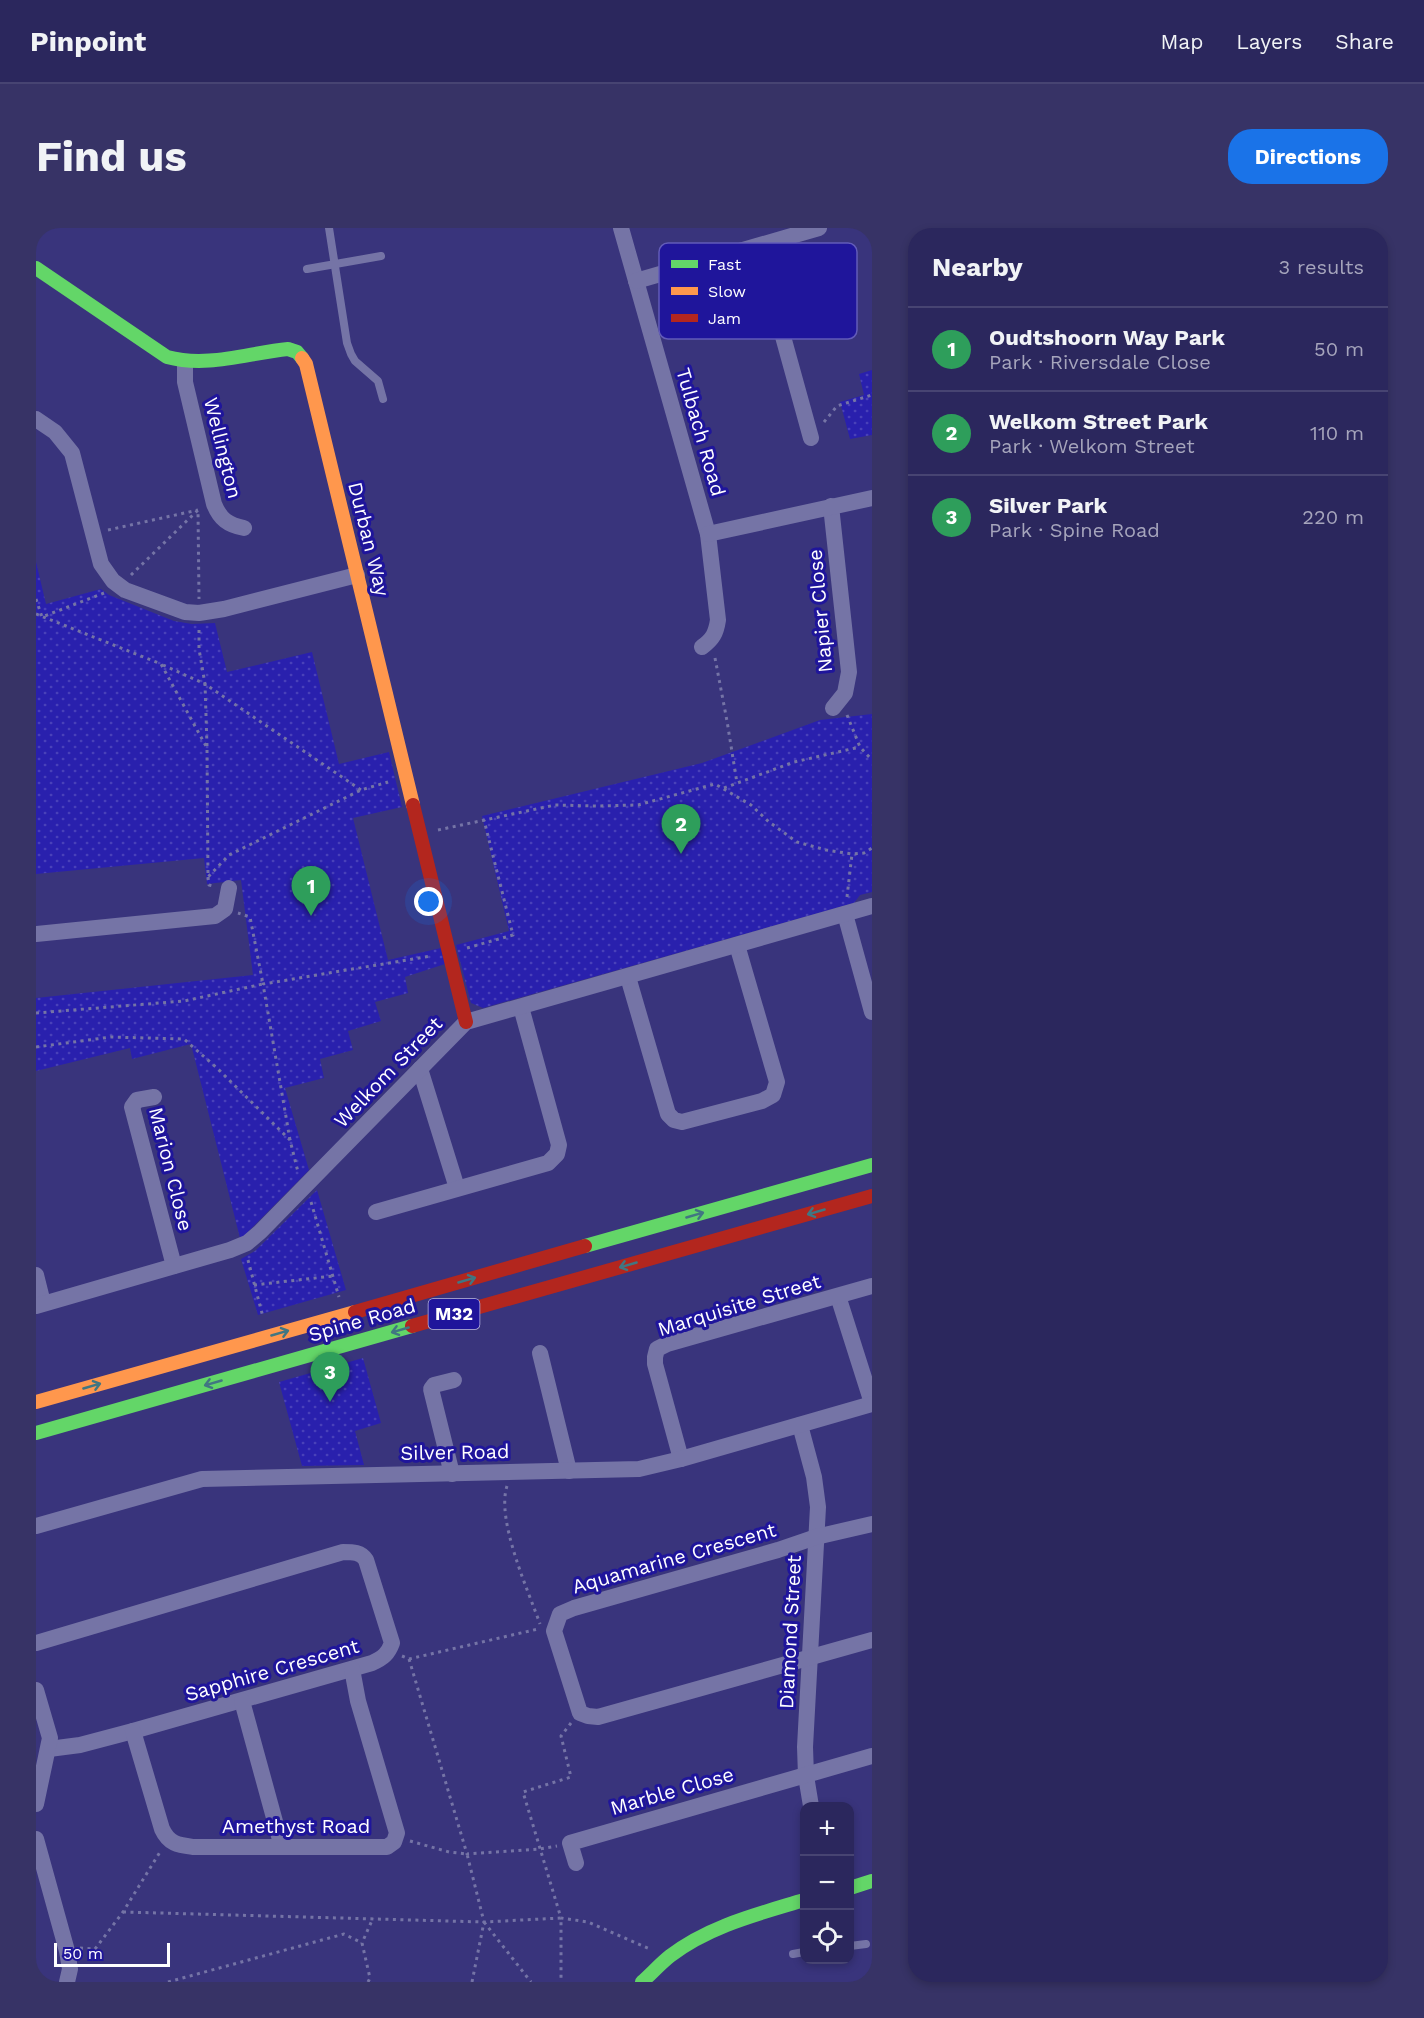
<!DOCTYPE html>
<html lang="en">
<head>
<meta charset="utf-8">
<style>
	:root { --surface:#2b275d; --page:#373366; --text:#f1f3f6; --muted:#a6a5bc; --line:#474472; --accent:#1a73e8 }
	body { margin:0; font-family:"Work Sans",sans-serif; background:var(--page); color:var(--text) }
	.controls { position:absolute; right:18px; bottom:18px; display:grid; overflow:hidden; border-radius:12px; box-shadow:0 3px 9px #0003 }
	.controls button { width:54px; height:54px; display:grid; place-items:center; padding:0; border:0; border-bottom:2px solid var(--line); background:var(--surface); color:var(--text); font:30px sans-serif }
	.scale { position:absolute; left:18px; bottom:15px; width:116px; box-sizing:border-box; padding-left:6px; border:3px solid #fff; border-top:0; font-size:16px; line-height:21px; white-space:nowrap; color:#fff; -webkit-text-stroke:4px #1f159b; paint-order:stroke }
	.you { position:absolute; left:393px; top:674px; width:21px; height:21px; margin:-15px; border:4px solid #fff; border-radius:50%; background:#1a73e8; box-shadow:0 0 0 9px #1a73e833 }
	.badge { display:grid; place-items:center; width:39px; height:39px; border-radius:50%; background:var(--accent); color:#fff; font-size:20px; font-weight:700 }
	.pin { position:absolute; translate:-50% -50px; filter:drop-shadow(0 2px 3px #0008) }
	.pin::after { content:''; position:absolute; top:32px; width:21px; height:18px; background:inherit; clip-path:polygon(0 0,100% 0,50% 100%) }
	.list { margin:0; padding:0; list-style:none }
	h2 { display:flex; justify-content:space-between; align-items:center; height:78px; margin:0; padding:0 24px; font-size:26px }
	h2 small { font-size:20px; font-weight:400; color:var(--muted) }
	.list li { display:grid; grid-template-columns:39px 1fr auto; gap:18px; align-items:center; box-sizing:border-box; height:84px; padding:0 24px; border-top:2px solid var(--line) }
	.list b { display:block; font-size:22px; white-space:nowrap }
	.list p { margin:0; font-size:20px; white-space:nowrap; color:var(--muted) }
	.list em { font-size:20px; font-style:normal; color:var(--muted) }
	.icon { flex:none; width:33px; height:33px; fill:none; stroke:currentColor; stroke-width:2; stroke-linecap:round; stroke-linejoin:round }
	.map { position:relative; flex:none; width:836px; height:1754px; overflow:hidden; border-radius:24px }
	header { display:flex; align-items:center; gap:36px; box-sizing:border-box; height:84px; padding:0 30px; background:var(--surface); border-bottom:2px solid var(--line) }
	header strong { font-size:28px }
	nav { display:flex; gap:33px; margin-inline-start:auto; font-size:21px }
	.intro { display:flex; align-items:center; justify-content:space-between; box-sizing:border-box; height:144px; padding:0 36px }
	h1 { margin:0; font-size:42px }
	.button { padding:15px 27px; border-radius:24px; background:var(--accent); color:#fff; font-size:21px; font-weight:700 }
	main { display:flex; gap:36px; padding:0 36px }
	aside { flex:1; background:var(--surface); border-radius:24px; box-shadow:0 3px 9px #0003 }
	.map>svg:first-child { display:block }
	.park { fill:url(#park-dots) }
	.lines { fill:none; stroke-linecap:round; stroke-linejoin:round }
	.path { stroke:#7574a6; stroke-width:3; stroke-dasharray:3 4.5; stroke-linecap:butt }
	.lane { stroke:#7574a6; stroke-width:8 }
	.street { stroke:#7574a6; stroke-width:16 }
	.fast { stroke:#63d668; stroke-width:14 }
	.slow { stroke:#ff974d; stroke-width:14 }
	.jam { stroke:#b3261e; stroke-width:14 }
	.oneway { stroke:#417682 }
	.labels { text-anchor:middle; stroke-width:6; stroke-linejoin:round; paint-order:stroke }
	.shield { fill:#1f159b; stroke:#bcb9e1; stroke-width:1.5 }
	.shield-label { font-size:18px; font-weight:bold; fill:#fff }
	.street-label { font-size:20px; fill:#fff; stroke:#1f159b }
	.key { fill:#1f159b; stroke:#625bb9; stroke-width:1.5 }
	.key-label { font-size:16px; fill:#fff }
</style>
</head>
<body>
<header>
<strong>Pinpoint</strong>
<nav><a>Map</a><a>Layers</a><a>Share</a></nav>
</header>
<div class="intro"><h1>Find us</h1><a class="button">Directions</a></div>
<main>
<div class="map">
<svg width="836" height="1754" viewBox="0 0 836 1754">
	<defs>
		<pattern id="park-dots" width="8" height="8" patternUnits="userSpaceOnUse" patternTransform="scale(1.5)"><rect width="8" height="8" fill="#2920ad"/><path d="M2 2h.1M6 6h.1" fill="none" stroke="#4941b9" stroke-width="1.8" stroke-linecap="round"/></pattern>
	</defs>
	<rect width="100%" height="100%" fill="#39347c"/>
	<g class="park">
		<polygon points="836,142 836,207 814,211 804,174 828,167 823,146"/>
		<polygon points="0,334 10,376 65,361 73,367 138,393 156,396 179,395 191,444 276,424 303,536 353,524 366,579 317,590 352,732 405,720 409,736 369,749 372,765 339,774 345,793 312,803 317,822 284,831 288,850 249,860 273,942 207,1009 204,1010 155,816 96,831 94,820 0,843 0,770 217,747 205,652 171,656 168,630 0,646"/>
		<polygon points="836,486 836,664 824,667 818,675 447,780 435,775 420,717 473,703 446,588 666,535 784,492"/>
		<polygon points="281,962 310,1062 222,1087 205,1031 219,1023"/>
		<polygon points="327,1130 345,1195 319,1203 328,1237 266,1238 243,1154"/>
	</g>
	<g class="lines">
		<g class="path">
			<polyline points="788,194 801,178 836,167"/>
			<polyline points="72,302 162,282"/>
			<polyline points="95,347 162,282 163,371"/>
			<polyline points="0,371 6,389 68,365"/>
			<polyline points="0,386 125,436 171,520 172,649 193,627 325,562 352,554"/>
			<polyline points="679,430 691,493 701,555"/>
			<polyline points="127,437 169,456 163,421 163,399"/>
			<polyline points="811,487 824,519 836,532"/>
			<polyline points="171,518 169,456 325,562"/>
			<polyline points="688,560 758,534 824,519"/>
			<polyline points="402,602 519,577 560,578 602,577 679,556 715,577 733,594 761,614 790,622 816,626 828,625 836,620"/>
			<polyline points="172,649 173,657 177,658"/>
			<polyline points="811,669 816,626"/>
			<polyline points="431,720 477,707 448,592"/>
			<polyline points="0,785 148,773 227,756 214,689 202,685"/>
			<polyline points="0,819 75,809 148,811 182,841 254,912 262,944"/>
			<polyline points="254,912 227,756 395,728"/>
			<polyline points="275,974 303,1069"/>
			<polyline points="212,1032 227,1089"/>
			<polyline points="218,1057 297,1048"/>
			<path d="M 471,1258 C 460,1292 492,1362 504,1396"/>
			<polyline points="366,1428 373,1431 502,1401"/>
			<polyline points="373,1431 431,1626 504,1621 521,1618"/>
			<polyline points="535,1495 525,1508 535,1549 487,1564 525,1690 552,1694 614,1721"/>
			<polyline points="374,1613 413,1624 431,1626 448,1694 525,1690 525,1754"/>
			<polyline points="87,1684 448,1694"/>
			<polyline points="448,1694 495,1754"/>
			<polyline points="44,1720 59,1721 87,1684 124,1624"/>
			<polyline points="132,1754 308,1706 326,1715"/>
			<polyline points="332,1754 334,1750 326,1715 337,1690"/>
			<polyline points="436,1754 448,1694"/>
		</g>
		<g class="lane">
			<polyline points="293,0 311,115 315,126 319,133 342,153 347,171"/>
			<polyline points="271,41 345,28"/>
			<polyline points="814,1718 830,1716"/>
			<polyline points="757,1726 768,1724"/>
		</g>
		<g class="street">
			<path d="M 585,0 L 672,306 L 682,392 C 680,405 677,411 666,419"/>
			<polyline points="722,18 775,210"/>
			<polyline points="600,53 783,0"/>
			<path d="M 149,134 L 149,154 L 178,276 C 184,291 192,297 208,300"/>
			<polyline points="0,191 19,204 36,225 65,336 77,353 89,362 149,384 163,385 188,381 321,347"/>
			<polyline points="795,278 813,444 809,465 797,480"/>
			<polyline points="672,306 836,270"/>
			<polyline points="809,686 836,784"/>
			<polyline points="0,706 179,688 189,681 193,660"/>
			<polyline points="592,749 632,886 638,892 646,894 726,873 737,867 741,854 701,717"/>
			<polyline points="384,841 421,960"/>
			<polyline points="118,869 101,872 96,879 138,1038"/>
			<polyline points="340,984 512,935 521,926 523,917 485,779"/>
			<polyline points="0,1047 7,1075"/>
			<polyline points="802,1068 836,1175"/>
			<polyline points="0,1078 194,1022 211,1015 224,1004 430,794 836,678"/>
			<polyline points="504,1125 533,1243"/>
			<polyline points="764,1197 778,1249 782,1279 769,1519 770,1548 775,1578"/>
			<polyline points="645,1231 619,1136 619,1129 621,1121 631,1116 836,1058"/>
			<polyline points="416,1246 395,1161 398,1157 418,1152"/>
			<polyline points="836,1296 780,1309 742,1322 538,1380 524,1386 518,1403 544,1485 552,1488 562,1489 836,1412"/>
			<polyline points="0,1298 166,1251 603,1241 645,1231 836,1176"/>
			<path d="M 0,1415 L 307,1324 C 317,1324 325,1324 330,1332 L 356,1415 C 352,1426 347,1430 336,1435 L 97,1503 L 44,1517 L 13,1521"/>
			<polyline points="0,1462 14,1510 0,1576"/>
			<polyline points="206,1473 246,1619"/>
			<path d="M 97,1503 L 126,1601 C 133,1616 142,1617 157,1619 L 351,1619 L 358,1614 L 361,1605 L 322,1473 L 316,1441"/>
			<polyline points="0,1611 31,1723 34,1741 31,1754"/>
			<polyline points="540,1635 534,1615 836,1528"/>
		</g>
		<g class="fast">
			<path d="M 0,40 L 131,129 C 172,140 211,125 252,121 L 261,124 L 266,130"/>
			<polyline points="549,1018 836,937"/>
			<polyline points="0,1205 376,1098"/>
			<polyline points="814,1660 836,1653"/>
			<path d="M 606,1754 C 615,1746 624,1736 634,1728 C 673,1698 722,1686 768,1672"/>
		</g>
		<g class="slow">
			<polyline points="266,130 270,136 377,577"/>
			<polyline points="0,1174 319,1084"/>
		</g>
		<g class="jam">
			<polyline points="377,577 430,794"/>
			<polyline points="319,1084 549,1018"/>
			<polyline points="376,1098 836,968"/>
		</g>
	</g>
	<defs><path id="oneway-shaft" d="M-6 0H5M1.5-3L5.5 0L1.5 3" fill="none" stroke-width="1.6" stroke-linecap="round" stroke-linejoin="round" transform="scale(1.5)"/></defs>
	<g class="oneway">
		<use href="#oneway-shaft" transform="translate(780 984) rotate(164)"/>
		<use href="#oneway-shaft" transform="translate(659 987) rotate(-16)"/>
		<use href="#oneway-shaft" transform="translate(592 1037) rotate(164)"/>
		<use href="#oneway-shaft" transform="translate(431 1052) rotate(-16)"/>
		<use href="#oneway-shaft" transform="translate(364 1102) rotate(164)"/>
		<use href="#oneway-shaft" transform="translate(244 1105) rotate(-16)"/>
		<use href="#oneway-shaft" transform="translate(177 1155) rotate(164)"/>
		<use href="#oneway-shaft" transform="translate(56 1158) rotate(-16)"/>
	</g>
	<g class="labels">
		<rect class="shield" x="392.5" y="1071" width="51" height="30" rx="4.5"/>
		<g class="shield-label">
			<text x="418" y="1092">M32</text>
		</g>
		<g class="street-label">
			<text transform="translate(665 204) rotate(74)" y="7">Tulbach Road</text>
			<text transform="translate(187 220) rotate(76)" y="7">Wellington</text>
			<text transform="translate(333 311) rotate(76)" y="7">Durban Way</text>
			<text transform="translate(784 383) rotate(-95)" y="7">Napier Close</text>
			<text transform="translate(352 844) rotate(-46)" y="7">Welkom Street</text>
			<text transform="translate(135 941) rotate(76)" y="7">Marion Close</text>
			<text transform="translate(703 1077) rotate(-17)" y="7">Marquisite Street</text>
			<text transform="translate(326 1092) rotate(-16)" y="7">Spine Road</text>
			<text transform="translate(419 1224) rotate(-1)" y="7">Silver Road</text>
			<text transform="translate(638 1330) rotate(-16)" y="7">Aquamarine Crescent</text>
			<text transform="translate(754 1404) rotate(-87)" y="7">Diamond Street</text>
			<text transform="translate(236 1442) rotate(-16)" y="7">Sapphire Crescent</text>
			<text transform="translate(636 1563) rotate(-16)" y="7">Marble Close</text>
			<text x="260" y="1605">Amethyst Road</text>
		</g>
	</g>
	<rect x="623" y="15" width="198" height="96" rx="9" class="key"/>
	<rect x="635" y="32" width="27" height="8" fill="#63d668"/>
	<rect x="635" y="59" width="27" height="8" fill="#ff974d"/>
	<rect x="635" y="86" width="27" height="8" fill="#b3261e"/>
	<g class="key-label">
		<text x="672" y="42">Fast</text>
		<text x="672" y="69">Slow</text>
		<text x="672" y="96">Jam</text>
	</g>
</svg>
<div class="controls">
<button>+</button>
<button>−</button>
<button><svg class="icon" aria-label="locate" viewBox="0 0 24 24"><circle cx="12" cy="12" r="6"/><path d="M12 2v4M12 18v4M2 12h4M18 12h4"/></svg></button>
</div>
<div class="scale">50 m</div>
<div class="you"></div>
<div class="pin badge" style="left:275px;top:688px;background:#2e9e5b">1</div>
<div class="pin badge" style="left:645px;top:626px;background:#2e9e5b">2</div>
<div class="pin badge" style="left:294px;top:1174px;background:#2e9e5b">3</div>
</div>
<aside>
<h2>Nearby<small>3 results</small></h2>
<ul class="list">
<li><span class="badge" style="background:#2e9e5b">1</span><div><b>Oudtshoorn Way Park</b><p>Park · Riversdale Close</p></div><em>50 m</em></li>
<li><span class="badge" style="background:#2e9e5b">2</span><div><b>Welkom Street Park</b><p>Park · Welkom Street</p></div><em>110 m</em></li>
<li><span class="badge" style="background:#2e9e5b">3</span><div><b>Silver Park</b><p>Park · Spine Road</p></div><em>220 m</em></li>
</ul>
</aside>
</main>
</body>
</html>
